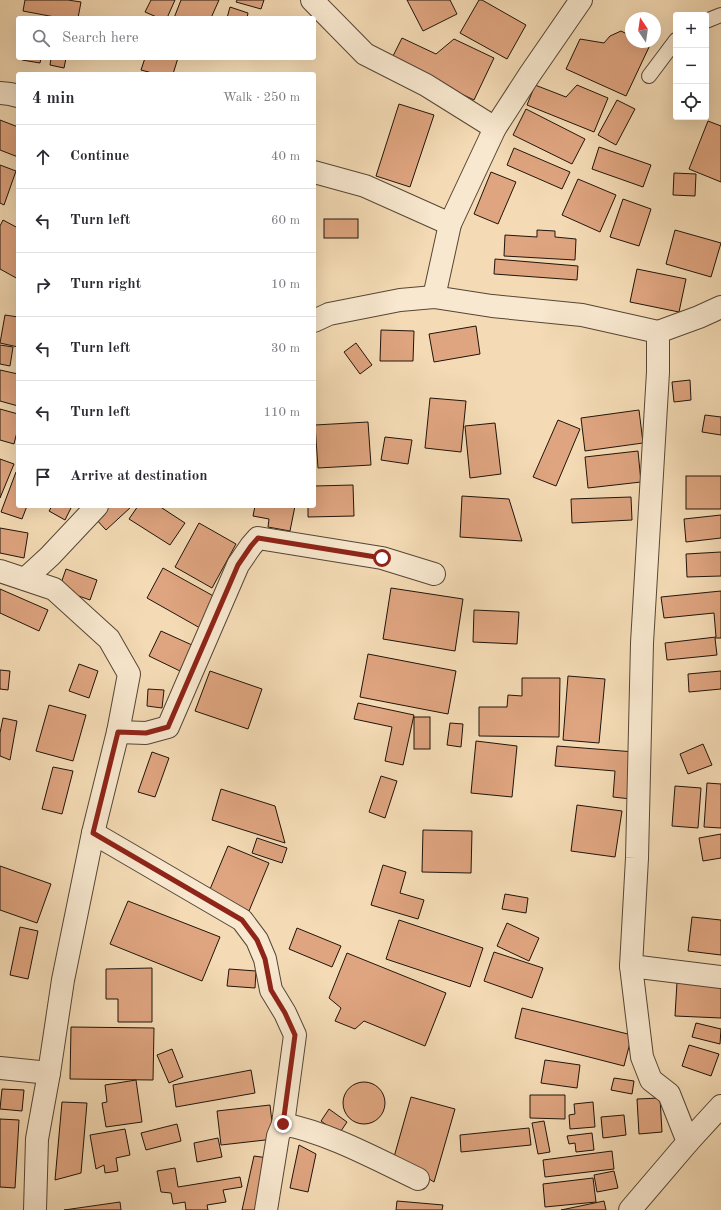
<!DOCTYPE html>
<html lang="en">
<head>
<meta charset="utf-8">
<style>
	:root { --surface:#fff; --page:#f2f2f3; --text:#2b2b33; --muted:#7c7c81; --line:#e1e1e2 }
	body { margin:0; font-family:"Old Standard TT",serif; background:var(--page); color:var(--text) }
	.controls { position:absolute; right:12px; top:12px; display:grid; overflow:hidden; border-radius:4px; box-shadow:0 4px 16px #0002 }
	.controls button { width:36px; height:36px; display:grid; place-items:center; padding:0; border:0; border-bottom:1px solid var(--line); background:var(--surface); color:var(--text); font:20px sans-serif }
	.compass { position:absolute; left:625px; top:12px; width:36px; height:36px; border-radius:50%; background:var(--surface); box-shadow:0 4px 16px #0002; rotate:347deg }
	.stop { position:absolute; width:12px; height:12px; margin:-9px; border:3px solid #8f2418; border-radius:50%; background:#fff }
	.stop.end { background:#8f2418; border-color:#fff; box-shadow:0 1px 4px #0008 }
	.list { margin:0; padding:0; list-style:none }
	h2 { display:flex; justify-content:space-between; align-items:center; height:52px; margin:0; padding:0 16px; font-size:17px }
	h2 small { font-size:13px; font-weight:400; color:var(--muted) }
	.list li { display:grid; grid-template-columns:26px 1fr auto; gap:12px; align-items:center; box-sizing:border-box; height:64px; padding:0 16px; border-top:1px solid var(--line) }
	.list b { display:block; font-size:15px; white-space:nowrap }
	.list em { font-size:13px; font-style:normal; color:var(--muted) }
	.icon { flex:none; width:22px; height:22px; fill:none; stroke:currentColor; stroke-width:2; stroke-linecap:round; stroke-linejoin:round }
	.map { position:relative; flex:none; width:721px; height:1210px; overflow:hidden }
	.search { position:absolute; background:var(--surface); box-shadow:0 4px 16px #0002; left:16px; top:16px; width:300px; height:44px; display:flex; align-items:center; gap:10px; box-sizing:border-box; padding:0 14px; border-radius:4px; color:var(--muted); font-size:15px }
	.panel { position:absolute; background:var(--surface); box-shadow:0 4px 16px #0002; left:16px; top:72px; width:300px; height:436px; border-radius:4px }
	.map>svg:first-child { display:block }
	.building { fill:#dfa580; stroke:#20140a }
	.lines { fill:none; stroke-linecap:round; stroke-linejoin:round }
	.service-casing { stroke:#554635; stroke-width:16 }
	.minor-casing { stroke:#554635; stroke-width:24 }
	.service { stroke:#f8e8cf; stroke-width:14 }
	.minor { stroke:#f8e8cf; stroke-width:22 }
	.route { stroke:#8f2418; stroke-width:5 }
</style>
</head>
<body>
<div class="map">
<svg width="721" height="1210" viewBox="0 0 721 1210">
	<rect width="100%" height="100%" fill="#f4dbb5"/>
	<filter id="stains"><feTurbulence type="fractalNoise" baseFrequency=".005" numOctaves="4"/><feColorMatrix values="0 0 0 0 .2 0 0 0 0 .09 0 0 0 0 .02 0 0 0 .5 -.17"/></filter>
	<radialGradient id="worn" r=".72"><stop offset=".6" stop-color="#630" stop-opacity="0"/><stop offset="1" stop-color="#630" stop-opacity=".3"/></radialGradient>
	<g class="building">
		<polygon points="25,0 68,0 81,2 78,18 60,18 23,11"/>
		<polygon points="151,0 175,0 167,18 159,18 145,12"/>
		<polygon points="181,0 219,0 211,18 174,18"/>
		<polygon points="237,0 264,0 261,9 236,2"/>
		<polygon points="407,0 450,0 457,14 423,31"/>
		<polygon points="479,0 482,0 526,25 507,59 460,33"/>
		<polygon points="230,7 248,13 247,18 227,18"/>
		<polygon points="621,31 631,36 631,42 644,42 650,45 626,96 566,69 580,39 604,43 610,36"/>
		<polygon points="402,38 436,54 454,39 494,58 474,100 391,60"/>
		<polygon points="23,58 41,58 40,63 22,60"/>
		<polygon points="51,58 66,58 64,68 50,65"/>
		<polygon points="145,58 178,58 173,74 156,74 141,70"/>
		<polygon points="535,85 566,97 577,85 608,98 594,132 527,105"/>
		<polygon points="617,100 635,109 616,145 598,135"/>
		<polygon points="399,104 434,115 410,187 376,176"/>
		<polygon points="526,109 585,139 572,164 513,135"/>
		<polygon points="0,120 18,127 18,157 0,150"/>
		<polygon points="708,121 721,126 721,182 689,169"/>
		<polygon points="599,147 651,165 643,187 592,169"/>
		<polygon points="514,148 570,172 562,189 507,165"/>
		<polygon points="0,165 16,171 4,205 0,203"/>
		<polygon points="491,172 516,182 498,224 474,214"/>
		<polygon points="674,173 696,174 695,196 673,195"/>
		<polygon points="578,179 616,195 600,232 562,215"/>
		<polygon points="623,199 651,209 639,246 610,237"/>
		<rect x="324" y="219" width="34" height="19"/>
		<polygon points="3,220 18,228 18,279 0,269 0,226"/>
		<polygon points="537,230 555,231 555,237 576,239 575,260 504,256 505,235 537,237"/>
		<polygon points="675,230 721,243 711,277 666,264"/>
		<polygon points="495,259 578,266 577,280 494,274"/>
		<polygon points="637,269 686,279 679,312 630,302"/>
		<polygon points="5,315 18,317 18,347 0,343"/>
		<polygon points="476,326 480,354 434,362 429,334"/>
		<polygon points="381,330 414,331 413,361 380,361"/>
		<polygon points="356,343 372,365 360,374 344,352"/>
		<polygon points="0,345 13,347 10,366 0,364"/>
		<polygon points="0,370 18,374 18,406 0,401"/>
		<polygon points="690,380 691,400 674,402 672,382"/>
		<polygon points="430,398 466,401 461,452 425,448"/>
		<polygon points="0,409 18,414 18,428 14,444 0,440"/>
		<polygon points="639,410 643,443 585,451 581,418"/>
		<polygon points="705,415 721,417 721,435 702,432"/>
		<polygon points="558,420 580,429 556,486 533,477"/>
		<polygon points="368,422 371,465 318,468 315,425"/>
		<polygon points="495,423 501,474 470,478 465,426"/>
		<polygon points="385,437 412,440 408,464 381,460"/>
		<polygon points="638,451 641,482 588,488 585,457"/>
		<polygon points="0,459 14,464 0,498"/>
		<polygon points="16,472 18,472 18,506 27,506 22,519 1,512"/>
		<rect x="686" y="476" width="35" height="33"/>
		<polygon points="353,485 354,516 308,517 308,506 314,506 314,486"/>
		<polygon points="462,496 509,499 522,541 460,537"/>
		<polygon points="631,497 632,520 572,523 571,499"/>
		<polygon points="52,506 72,506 65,520 49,511"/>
		<polygon points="106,506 129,506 131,507 106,530 94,517"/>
		<polygon points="138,506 159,506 185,523 170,545 129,519"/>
		<polygon points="255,506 295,506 290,531 268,527 269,519 253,516"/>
		<polygon points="721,515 721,538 686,542 684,519"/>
		<polygon points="199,523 236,544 212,588 175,567"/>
		<polygon points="0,528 28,533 24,558 0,553"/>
		<polygon points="721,552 721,576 687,577 686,554"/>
		<polygon points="163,568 217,598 200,628 147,598"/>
		<polygon points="66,569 97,580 90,600 59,589"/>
		<polygon points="391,588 463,599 455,651 383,639"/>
		<polygon points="0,589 48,610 39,631 0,613"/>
		<polygon points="721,591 721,638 715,638 717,655 667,660 665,643 716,637 714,613 664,618 661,597"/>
		<polygon points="474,610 519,612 517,644 473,642"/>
		<polygon points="161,631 192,645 180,671 149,656"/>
		<polygon points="368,654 456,671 448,714 360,697"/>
		<polygon points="79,664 98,671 89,698 69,691"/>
		<polygon points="0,670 10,671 8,690 0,689"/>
		<polygon points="210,671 262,689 248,729 195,711"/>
		<polygon points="721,671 721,689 689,692 688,674"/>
		<polygon points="568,676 605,679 599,743 563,740"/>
		<polygon points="522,678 560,678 559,737 479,736 479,707 507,707 508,695 522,696"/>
		<polygon points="148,689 164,690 162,708 147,706"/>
		<polygon points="358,703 414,715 403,765 385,761 392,727 354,719"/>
		<polygon points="49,705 86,715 73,761 36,751"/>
		<rect x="414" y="717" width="16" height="32"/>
		<polygon points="3,718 17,721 10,760 0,756 0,733"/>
		<polygon points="450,723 463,724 461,747 447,745"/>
		<polygon points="476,741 517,746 512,797 471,793"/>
		<polygon points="703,744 712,765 688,774 680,754"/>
		<polygon points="557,746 635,752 631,799 613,797 615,771 555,766"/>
		<polygon points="152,752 169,758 155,797 138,792"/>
		<polygon points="53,767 73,771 62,814 42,809"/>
		<polygon points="381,776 397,781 385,818 369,812"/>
		<polygon points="707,783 721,784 721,828 704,827"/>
		<polygon points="675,786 701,788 698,828 672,826"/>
		<polygon points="221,789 275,806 285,843 212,820"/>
		<polygon points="577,805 622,811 615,857 571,851"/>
		<polygon points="423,830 472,831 471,873 422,872"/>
		<polygon points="721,834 721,858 703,861 699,838"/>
		<polygon points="257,838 287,848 282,863 252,853"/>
		<polygon points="228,846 269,863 249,911 208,894"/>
		<polygon points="383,865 406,872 400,893 424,900 418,919 371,905"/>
		<polygon points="0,866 51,884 37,923 0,910"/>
		<polygon points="505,894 528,898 526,913 502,909"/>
		<polygon points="128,901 220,937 202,981 110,944"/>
		<polygon points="692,917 721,920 721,955 688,951"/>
		<polygon points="399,920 483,948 470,987 386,959"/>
		<polygon points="507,923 539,938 529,961 497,946"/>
		<polygon points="20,927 38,931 28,979 10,975"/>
		<polygon points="297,928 341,946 332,967 289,949"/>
		<polygon points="494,952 543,968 532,998 484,981"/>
		<polygon points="347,953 446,993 425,1046 364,1021 355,1029 335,1021 341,1008 329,998"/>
		<polygon points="152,968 152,1022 118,1022 118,999 106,999 106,969"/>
		<polygon points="229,969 256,971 255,988 227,986"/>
		<polygon points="677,982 721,984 721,1018 675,1016"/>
		<polygon points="522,1008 632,1035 624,1066 515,1038"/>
		<polygon points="696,1023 721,1029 720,1044 692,1037"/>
		<polygon points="71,1027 154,1028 153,1080 70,1079"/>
		<polygon points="689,1045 719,1054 711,1076 682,1066"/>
		<polygon points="172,1049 183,1077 169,1083 157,1055"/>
		<polygon points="545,1060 580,1065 577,1088 541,1083"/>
		<polygon points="251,1070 255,1093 176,1107 173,1085"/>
		<polygon points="614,1078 634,1081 632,1094 611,1090"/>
		<polygon points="136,1080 142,1122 106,1127 102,1103 107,1102 105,1085"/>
		<circle cx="364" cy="1103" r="21"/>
		<polygon points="2,1089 24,1090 22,1111 0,1109"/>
		<polygon points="530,1095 565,1095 565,1119 530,1118"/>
		<polygon points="411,1097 455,1109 434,1182 394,1157"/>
		<polygon points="660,1098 662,1132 639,1134 637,1099"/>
		<polygon points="62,1102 87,1103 81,1173 55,1180"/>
		<polygon points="593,1102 595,1127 570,1129 569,1115 575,1114 574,1104"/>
		<polygon points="270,1105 274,1139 221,1145 217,1111"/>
		<polygon points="329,1109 347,1122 339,1134 321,1121"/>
		<polygon points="624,1115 626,1135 603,1138 601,1117"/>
		<polygon points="0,1119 19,1120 15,1188 0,1187"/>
		<polygon points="544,1121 550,1152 538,1154 532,1123"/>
		<polygon points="177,1124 181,1141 146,1150 141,1133"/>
		<polygon points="529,1128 531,1145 461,1152 460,1135"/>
		<polygon points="125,1129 130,1155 116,1158 118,1171 105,1173 104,1165 96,1169 90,1135"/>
		<polygon points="592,1133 594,1150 576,1152 575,1143 569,1144 567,1136"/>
		<polygon points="218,1138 222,1157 197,1162 194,1143"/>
		<polygon points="299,1145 316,1154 308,1192 290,1188"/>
		<polygon points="612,1151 614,1169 545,1177 543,1160"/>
		<polygon points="254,1156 268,1158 257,1210 242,1210"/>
		<polygon points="175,1168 178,1187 240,1177 242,1187 223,1190 226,1202 207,1205 208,1210 186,1210 185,1202 173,1204 171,1193 161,1192 157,1171"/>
		<polygon points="614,1171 618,1188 597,1192 594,1175"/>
		<polygon points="593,1178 596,1202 545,1207 543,1184"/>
		<polygon points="397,1201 443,1205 442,1210 396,1210"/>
		<polygon points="604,1201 606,1210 561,1210"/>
		<polygon points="120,1202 121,1210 64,1210"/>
	</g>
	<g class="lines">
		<defs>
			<g id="service">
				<polyline points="706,21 721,15"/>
				<polyline points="649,76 676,40"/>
			</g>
			<g id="minor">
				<polyline points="312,0 365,54 426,85 495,128"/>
				<polyline points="0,93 10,94 18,96"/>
				<polyline points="314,172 365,186 450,224"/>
				<polyline points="434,297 450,224 495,128 530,74 581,0"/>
				<polyline points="314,321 329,314 400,300 434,297 492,306 582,315 658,332 699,317 721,307"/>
				<polyline points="0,571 54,589 109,639 129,674 118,732 93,833 63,980 49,1073 37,1139 35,1210"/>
				<polyline points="25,579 50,556 97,506"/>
				<polyline points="118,732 146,733 168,727 238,565 251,546 258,538 382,558 434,574"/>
				<polyline points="93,833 242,920 257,940 265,959 271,990 285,1013 295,1035 283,1124"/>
				<polyline points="631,966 721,977"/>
				<polyline points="0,1068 49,1073"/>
				<polyline points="688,1142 721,1106"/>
				<path d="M 266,1210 L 278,1136 L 283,1124 C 329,1133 376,1159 418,1179"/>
				<polyline points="630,1210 688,1142 669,1094 651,1080 642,1057 631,966 637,858 642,643 658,372 658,332"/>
			</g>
		</defs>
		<use href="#service" class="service-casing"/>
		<use href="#minor" class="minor-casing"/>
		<use href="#service" class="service"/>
		<use href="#minor" class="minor"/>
	</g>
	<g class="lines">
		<polyline class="route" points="283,1124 295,1035 285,1013 271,990 265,959 257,940 242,920 93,833 118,732 146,733 168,727 238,565 251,546 258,538 382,558"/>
	</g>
	<rect width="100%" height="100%" filter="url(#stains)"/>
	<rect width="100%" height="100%" fill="url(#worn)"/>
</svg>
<div class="controls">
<button>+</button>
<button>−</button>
<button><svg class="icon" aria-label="locate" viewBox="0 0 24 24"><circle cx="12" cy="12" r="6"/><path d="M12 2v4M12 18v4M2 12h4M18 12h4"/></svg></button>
</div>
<svg class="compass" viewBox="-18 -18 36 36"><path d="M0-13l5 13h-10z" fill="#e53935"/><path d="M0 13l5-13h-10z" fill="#7c7c81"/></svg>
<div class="stop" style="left:382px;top:558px"></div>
<div class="stop end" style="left:283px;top:1124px"></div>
<div class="search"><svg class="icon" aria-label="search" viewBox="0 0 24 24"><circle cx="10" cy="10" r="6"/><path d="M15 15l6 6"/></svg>Search here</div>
<section class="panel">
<h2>4 min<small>Walk · 250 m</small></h2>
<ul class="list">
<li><svg class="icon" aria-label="ahead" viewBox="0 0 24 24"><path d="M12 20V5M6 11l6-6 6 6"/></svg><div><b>Continue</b></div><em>40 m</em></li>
<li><svg class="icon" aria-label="left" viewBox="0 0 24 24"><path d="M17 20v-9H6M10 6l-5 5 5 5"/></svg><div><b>Turn left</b></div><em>60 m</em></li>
<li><svg class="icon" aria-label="right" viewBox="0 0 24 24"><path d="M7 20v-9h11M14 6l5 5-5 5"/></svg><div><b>Turn right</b></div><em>10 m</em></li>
<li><svg class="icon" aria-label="left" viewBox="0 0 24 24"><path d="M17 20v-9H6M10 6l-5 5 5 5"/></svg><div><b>Turn left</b></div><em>30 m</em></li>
<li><svg class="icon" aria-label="left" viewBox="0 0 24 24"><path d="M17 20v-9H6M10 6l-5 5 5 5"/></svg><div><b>Turn left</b></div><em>110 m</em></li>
<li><svg class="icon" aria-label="arrive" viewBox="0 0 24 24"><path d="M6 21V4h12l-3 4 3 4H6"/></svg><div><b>Arrive at destination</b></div></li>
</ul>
</section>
</div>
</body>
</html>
